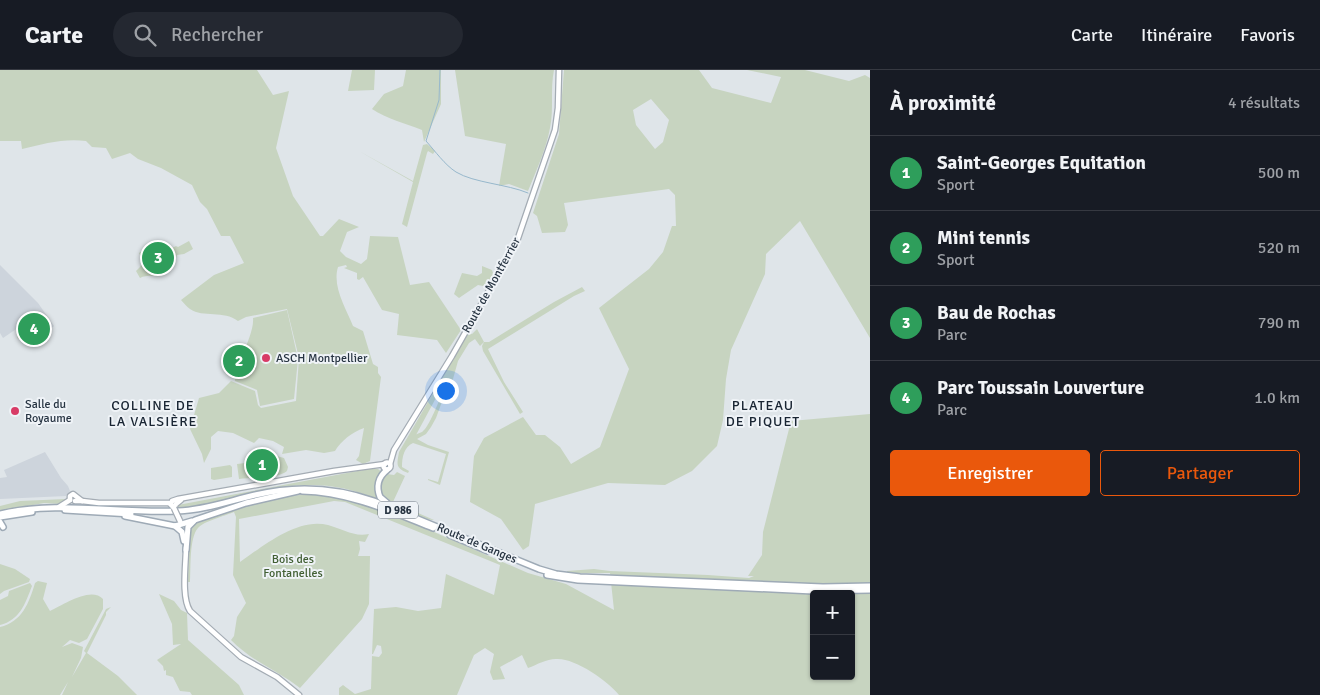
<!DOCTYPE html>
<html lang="fr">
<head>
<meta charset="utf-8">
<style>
	:root { --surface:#171b24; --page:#242831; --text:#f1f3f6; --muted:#9ea1a6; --line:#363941; --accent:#ea580c }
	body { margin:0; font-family:Signika,sans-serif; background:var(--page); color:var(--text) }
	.controls { position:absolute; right:15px; bottom:15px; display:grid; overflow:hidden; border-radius:5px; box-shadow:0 1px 4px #0004 }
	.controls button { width:45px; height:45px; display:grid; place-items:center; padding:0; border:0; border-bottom:1px solid var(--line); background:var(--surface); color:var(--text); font:25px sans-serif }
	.you { position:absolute; left:445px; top:320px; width:18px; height:18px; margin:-12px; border:4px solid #fff; border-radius:50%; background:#1a73e8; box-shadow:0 0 0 8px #1a73e833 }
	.badge { display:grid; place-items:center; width:32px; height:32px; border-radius:50%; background:var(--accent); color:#fff; font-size:16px; font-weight:700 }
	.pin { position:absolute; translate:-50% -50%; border:2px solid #fff; box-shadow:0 1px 5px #0006 }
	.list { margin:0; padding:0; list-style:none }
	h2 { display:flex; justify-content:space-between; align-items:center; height:65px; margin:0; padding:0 20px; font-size:21px }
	h2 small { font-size:16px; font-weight:400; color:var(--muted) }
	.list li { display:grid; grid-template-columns:32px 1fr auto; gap:15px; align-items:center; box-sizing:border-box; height:75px; padding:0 20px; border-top:1px solid var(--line) }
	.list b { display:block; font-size:19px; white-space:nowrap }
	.list p { margin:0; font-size:16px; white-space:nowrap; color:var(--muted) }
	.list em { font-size:16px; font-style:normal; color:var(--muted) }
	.actions { display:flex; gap:10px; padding:15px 20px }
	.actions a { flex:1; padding:11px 0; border:1px solid var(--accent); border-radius:5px; text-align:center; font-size:18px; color:var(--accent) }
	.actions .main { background:var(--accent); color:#fff }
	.icon { flex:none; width:28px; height:28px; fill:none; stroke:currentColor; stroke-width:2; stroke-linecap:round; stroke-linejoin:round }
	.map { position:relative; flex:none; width:870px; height:625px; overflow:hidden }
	header { display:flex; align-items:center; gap:30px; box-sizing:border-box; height:70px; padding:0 25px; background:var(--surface); border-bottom:1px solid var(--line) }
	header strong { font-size:24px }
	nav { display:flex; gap:28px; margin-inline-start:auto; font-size:18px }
	.search { width:350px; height:45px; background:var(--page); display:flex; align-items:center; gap:12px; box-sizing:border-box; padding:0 18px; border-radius:28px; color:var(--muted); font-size:19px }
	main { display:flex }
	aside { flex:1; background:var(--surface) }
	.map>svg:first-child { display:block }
	.built { fill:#cdd4dc }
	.green { fill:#c7d4c0; fill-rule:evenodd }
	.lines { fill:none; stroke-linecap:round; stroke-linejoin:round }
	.stream { stroke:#97b8cc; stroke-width:1 }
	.secondary-casing { stroke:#a4acb4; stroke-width:7 }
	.primary-casing { stroke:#9eaab6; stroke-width:8 }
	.secondary { stroke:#fff; stroke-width:4.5 }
	.primary { stroke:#fff; stroke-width:5 }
	.secondary-bridge-casing { stroke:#a4acb4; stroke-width:7; stroke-linecap:butt }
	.secondary-bridge { stroke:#fff; stroke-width:4.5 }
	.poi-dot { fill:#d83b66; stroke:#eff3f7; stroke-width:2 }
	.labels { text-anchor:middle; stroke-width:4; stroke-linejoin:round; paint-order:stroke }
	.shield { fill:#eff3f7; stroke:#636d78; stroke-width:1 }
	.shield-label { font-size:11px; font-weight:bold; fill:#273442 }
	.street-label { font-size:12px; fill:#273442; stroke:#eff3f7 }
	.poi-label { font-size:12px; fill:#273442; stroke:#eff3f7; text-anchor:start }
	.park-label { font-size:12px; fill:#415f33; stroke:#eff3f7 }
	.neighbourhood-label { font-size:14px; letter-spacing:1px; fill:#192533; stroke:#eff3f7 }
</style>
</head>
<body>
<header>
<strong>Carte</strong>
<div class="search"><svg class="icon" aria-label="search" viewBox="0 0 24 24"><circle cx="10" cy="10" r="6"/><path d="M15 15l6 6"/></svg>Rechercher</div>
<nav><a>Carte</a><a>Itinéraire</a><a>Favoris</a></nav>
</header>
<main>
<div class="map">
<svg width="870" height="625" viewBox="0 0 870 625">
	<rect width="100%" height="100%" fill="#dfe5e9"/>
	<g class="built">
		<polygon points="0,195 38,233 54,256 49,260 40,243 3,268 0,263"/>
		<polygon points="45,382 61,408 68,416 70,421 66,426 0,429 0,408 7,407 4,400"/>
	</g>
	<g class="green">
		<path d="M 0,0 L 257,0 L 273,25 L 289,21 L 276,78 L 293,126 L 320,166 L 323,166 L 339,149 L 359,157 L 347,162 L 340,181 L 346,187 L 361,194 L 367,189 L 370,166 L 398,167 L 410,215 L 429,212 L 461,260 L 446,283 L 437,270 L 397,265 L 399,244 L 382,240 L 363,207 L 359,210 L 357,209 L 357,203 L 344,198 L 347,197 L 346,195 L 338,197 C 332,217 346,238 353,256 L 363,261 L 373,294 L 378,297 L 378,303 L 381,307 L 370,391 L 363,394 L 356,390 L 359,386 L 364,358 C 352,362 341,371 335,381 L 324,383 L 306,380 L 282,384 L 284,377 L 273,371 L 259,368 L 254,373 L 233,363 L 218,361 L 211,367 L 211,379 L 204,393 L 202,384 L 190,359 L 199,328 L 219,323 L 231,311 L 255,321 L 258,335 L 261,338 L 296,331 L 299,288 L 287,239 L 246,247 L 238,251 C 224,240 203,248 190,239 C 187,237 184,233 181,230 L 214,205 L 244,193 L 230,166 L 221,166 L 207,139 L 200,132 L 192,115 L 161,98 L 138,89 L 130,83 L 112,89 L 106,78 L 92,77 L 86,71 C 64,68 43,74 22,79 L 21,71 L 0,71 Z"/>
		<polygon points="352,0 375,0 374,20 348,21"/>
		<path d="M 406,0 L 441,0 L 441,34 L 424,72 L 422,60 C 405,53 387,49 372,39 L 384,24 L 403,16 Z"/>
		<path d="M 455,0 L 554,0 C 550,19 554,39 550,58 C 546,80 536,101 528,121 L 509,114 L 499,116 L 506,74 L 465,66 Z"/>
		<path d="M 564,0 L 699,0 L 712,18 L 771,33 L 781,7 L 747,0 L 805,0 L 849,11 L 865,5 L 870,8 L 870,268 L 800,151 L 766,184 L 765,204 L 731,280 L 726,309 L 723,350 L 717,376 L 692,401 L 665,415 L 608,413 L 535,434 L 529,476 L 523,480 L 501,449 L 470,432 L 474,386 L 484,368 L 523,347 L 536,365 L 545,365 L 560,377 L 571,394 L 600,377 L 629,299 L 599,238 L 649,199 L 663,182 L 672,156 L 676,156 L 675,125 L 669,119 L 564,133 L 568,155 L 565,162 L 542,163 L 537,146 L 533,143 L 559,64 ZM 651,29 L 669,50 L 663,72 L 655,79 L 636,55 L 633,40 Z"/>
		<polygon points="427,74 435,81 433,84 428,81 427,83 407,157 402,154 413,112 359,81 413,111 423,75"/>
		<path d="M 189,171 L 193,179 L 184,184 L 177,185 L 174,194 L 166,200 L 164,205 C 156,207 147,204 140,208 L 136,201 L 140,197 L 143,191 L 139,183 L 144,180 L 149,187 L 167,176 L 170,179 L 176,176 L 178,177 Z"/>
		<polygon points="482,196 492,200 494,206 488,217 478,215 459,228 454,224 462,203 477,206 482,203"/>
		<polygon points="582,217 585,221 574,226 488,279 504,312 523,342 520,344 483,281 482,276 484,272 489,272 554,232"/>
		<path d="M 287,240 L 298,289 L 294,329 L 260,336 L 257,320 L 235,311 L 234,287 L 235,284 L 244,283 C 247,272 254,259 253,248 Z"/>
		<polygon points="38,244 41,244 49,260 24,272 22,267 18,269 17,266 20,264 18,262 22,256"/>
		<path d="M 477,259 L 484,272 L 480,276 L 475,269 L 469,273 L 458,291 L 453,309 L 447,318 L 436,348 L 431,357 L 426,364 L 417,369 L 428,375 L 449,382 L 440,415 L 428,410 L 428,409 L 438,412 L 446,384 L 413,373 C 404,377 402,387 402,397 L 409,401 L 408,403 C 395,398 397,394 399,382 L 468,263 L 472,264 ZM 444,313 L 446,314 C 442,323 430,356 423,361 C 423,362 416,364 416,365 Z"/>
		<path d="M 870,344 L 870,625 L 619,625 C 608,611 576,589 558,589 C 548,588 538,594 528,598 L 522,585 L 500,597 L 505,609 L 493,610 L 490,602 L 494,584 L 485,578 L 474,585 L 457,625 L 339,625 L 339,618 L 343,615 L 355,624 L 371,619 L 372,586 L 379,587 L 382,583 L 381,576 L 377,575 L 373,584 L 372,584 L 374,539 L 396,537 L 418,541 L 441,538 L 446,504 L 494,525 L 500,495 L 345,432 L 334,431 L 239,449 L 240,492 C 263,476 298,447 328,455 C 343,459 353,467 369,464 L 365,472 L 359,471 L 360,479 L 358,486 L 370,486 L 369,534 L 362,549 L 300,618 C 278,601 250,590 231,570 L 234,566 L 237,547 L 246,533 L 233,505 L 236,447 L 234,442 C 225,446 204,451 198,458 C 189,468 191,498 190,512 L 188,512 L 189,461 L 192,453 L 239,437 L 279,426 L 323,424 L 356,431 L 402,448 L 528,503 L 566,514 L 614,540 L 610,503 L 567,503 L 567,501 L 594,499 L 610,501 L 708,505 L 749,508 L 754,506 L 748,506 L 762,485 L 763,462 L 791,351 ZM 814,524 L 851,524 L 851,606 L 814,606 Z"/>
		<path d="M 261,382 L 284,388 L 288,397 C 287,400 288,401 284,403 C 272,409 253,407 239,409 L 237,394 L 253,392 Z"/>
		<polygon points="230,395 232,397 232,407 214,410 211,409 211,398"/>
		<path d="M 368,399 L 378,399 L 383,403 L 379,409 L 381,431 C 303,396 255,428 179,439 L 177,437 L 178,435 Z"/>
		<path d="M 397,402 L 405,406 L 393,432 L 434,450 C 426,451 387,434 383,427 C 378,420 382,410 387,404 L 394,405 Z"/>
		<polygon points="66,429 67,431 60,434 44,433 0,441 0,436 20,431"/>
		<polygon points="0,494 15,499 30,509 29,512 4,521 0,524"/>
		<path d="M 38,511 L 47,513 L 43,529 L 50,541 C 63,535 91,516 103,529 L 103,539 L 87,569 L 79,573 L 70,570 L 62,577 L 72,573 L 83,577 L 81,588 L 72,607 L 86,583 L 84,581 L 106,539 L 111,537 L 106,542 L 106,545 L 87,583 L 118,606 L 137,625 L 62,625 L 68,612 L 60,625 L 0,625 L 0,557 C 22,552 29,533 35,513 Z"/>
		<path d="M 30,513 L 32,516 C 25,534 20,550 0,555 L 0,530 L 8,526 L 9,521 Z"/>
		<polygon points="159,524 174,531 181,540 187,543 188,570 239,615 244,625 192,625 190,622 180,621 173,607 166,605 166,600 164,601 163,596 157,590 181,574 173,575 172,554"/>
	</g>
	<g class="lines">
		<path class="stream" d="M 440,0 L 439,30 L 426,71 C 435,81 445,95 456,102 C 474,113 507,114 528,123"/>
		<defs>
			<g id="secondary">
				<circle cx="387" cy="396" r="3.5"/>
				<polyline points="390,394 394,380 452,286 517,171 555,60 558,38 559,0"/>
				<polyline points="70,430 70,426 73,424 82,431"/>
				<polyline points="75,431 82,431 99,433 169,433 174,438 176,434 181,430"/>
				<polyline points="171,434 172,431 178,429 334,401 385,394"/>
				<polyline points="59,437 70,430"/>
				<path d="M 186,477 C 186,494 181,527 190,541 L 241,587 L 277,607 L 299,625"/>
			</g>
			<g id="primary">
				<path d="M 302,421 C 349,422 390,441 433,458"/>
				<path d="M 387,433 L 380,427 C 376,417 378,407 387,400"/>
				<polyline points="65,440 131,444"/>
				<path d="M 0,444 C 59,430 118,444 178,441 C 204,440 229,431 255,425 C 296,415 334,417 374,431 L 539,499 L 556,504 L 580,507 L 823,517 L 870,516"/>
				<polyline points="125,446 175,456 192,451"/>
				<polyline points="0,447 32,442"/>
				<polyline points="0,452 3,457"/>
				<polyline points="175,456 182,462 184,471"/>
				<polyline points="450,465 488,481"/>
				<polyline points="186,480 188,457 195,450 246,433 298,421"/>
				<polyline points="547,505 578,510 813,521 870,520"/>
			</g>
		</defs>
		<use href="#secondary" class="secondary-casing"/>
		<use href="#primary" class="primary-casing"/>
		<use href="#secondary" class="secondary"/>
		<use href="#primary" class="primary"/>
		<defs>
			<polyline id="secondary-bridge" points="174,438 180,451"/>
		</defs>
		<use href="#secondary-bridge" class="secondary-bridge-casing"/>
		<use href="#secondary-bridge" class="secondary-bridge"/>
	</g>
	<g class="poi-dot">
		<circle cx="266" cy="288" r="5"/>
		<circle cx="15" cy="341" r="5"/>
	</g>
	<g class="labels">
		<rect class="shield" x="378" y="431.5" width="40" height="17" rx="4"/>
		<g class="shield-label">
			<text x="398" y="444">D 986</text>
		</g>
		<g class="street-label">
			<text transform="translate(491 215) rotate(-61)" y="4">Route de Montferrier</text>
			<text transform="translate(477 473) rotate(23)" y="4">Route de Ganges</text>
		</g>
		<g class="poi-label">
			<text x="276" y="292">ASCH Montpellier</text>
			<text x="25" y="338">Salle du<tspan x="25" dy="14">Royaume</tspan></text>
		</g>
		<g class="park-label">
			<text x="293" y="493">Bois des<tspan x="293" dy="14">Fontanelles</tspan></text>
		</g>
		<g class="neighbourhood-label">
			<text x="153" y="340">COLLINE DE<tspan x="153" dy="16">LA VALSIÈRE</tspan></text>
			<text x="763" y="340">PLATEAU<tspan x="763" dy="16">DE PIQUET</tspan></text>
		</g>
	</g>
</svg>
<div class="controls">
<button>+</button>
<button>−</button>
</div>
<div class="you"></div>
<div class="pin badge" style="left:262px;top:395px;background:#2e9e5b">1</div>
<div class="pin badge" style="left:239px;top:291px;background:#2e9e5b">2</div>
<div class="pin badge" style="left:158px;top:188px;background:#2e9e5b">3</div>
<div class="pin badge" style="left:34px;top:259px;background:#2e9e5b">4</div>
</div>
<aside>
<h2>À proximité<small>4 résultats</small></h2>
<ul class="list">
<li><span class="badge" style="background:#2e9e5b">1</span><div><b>Saint-Georges Equitation</b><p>Sport</p></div><em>500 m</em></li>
<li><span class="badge" style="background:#2e9e5b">2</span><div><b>Mini tennis</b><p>Sport</p></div><em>520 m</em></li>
<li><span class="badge" style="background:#2e9e5b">3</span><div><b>Bau de Rochas</b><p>Parc</p></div><em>790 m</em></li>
<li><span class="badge" style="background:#2e9e5b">4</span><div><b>Parc Toussain Louverture</b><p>Parc</p></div><em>1.0 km</em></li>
</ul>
<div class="actions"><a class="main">Enregistrer</a><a>Partager</a></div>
</aside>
</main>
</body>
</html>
